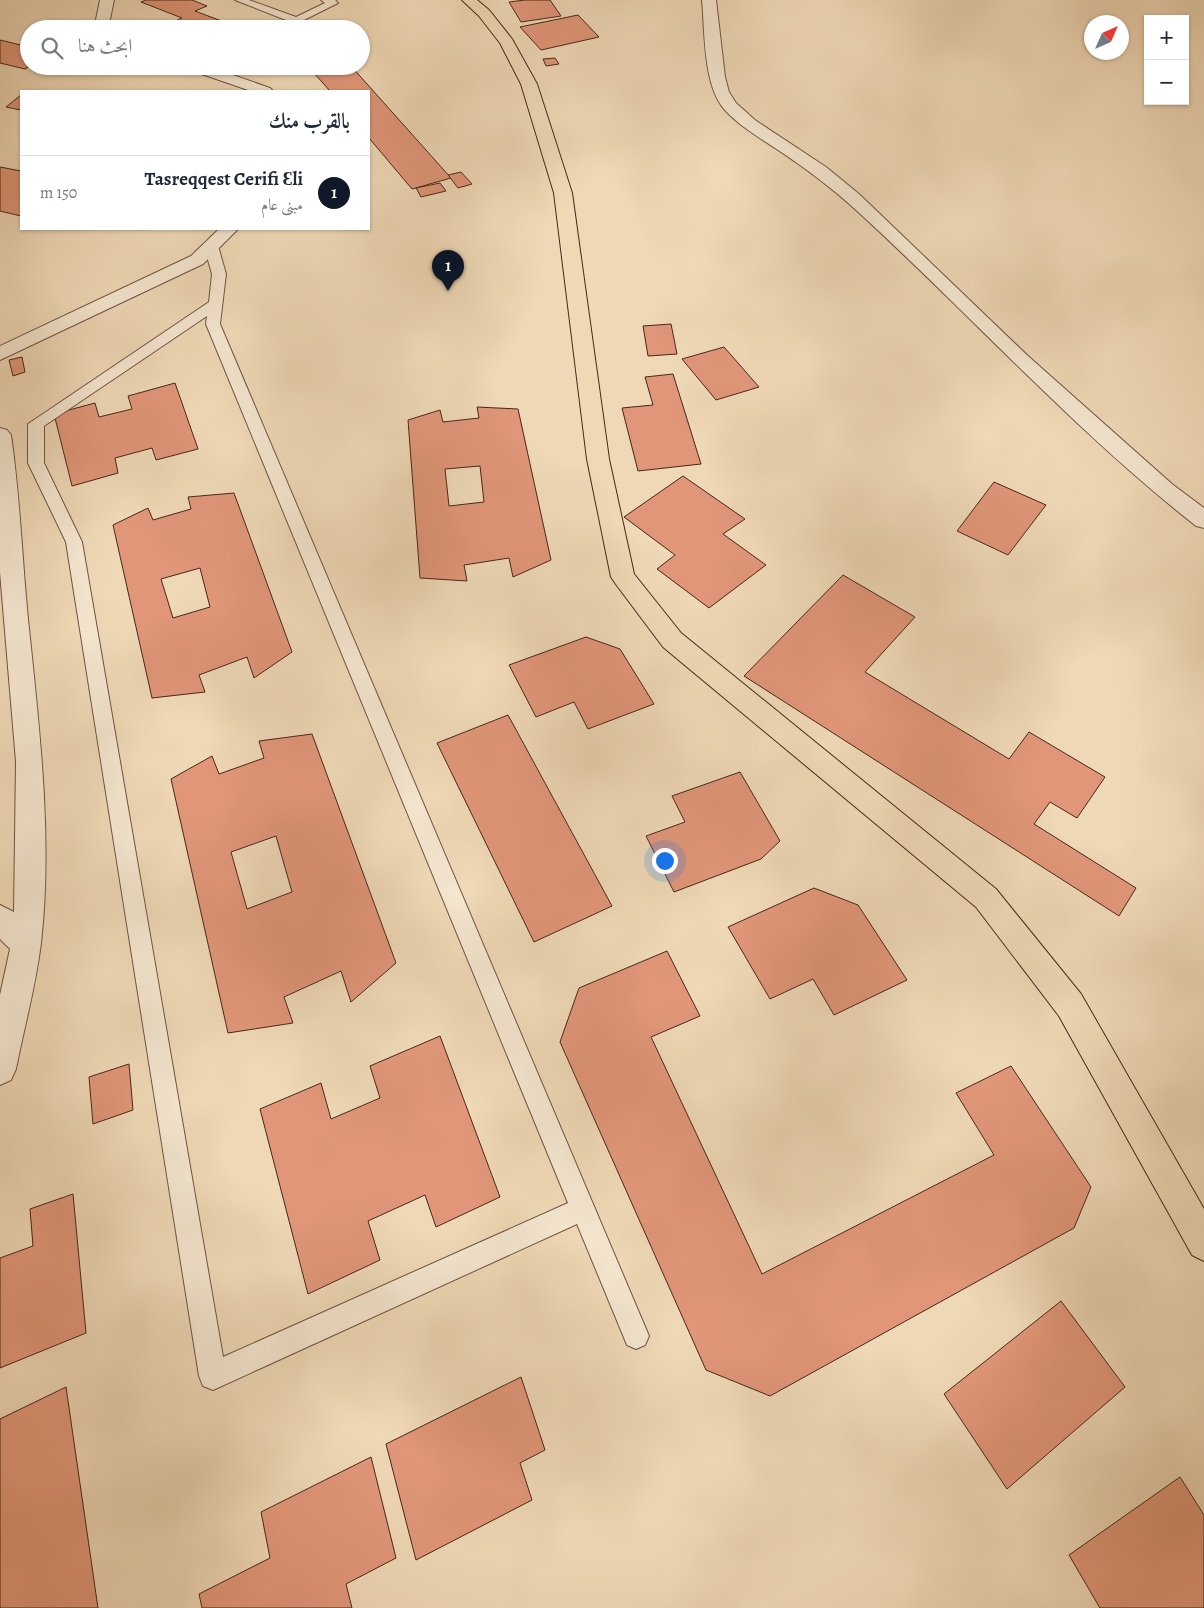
<!DOCTYPE html>
<html lang="ar">
<head>
<meta charset="utf-8">
<style>
	:root { --surface:#fff; --page:#f6f6f7; --text:#1f2937; --muted:#747a83; --line:#e0e1e3; --accent:#111827 }
	body { margin:0; font-family:Alegreya,Amiri,serif; background:var(--page); color:var(--text); direction:rtl }
	.controls { position:absolute; right:15px; top:15px; display:grid; overflow:hidden; border-radius:0px; box-shadow:0 1px 4px #0004 }
	.controls button { width:45px; height:45px; display:grid; place-items:center; padding:0; border:0; border-bottom:1px solid var(--line); background:var(--surface); color:var(--text); font:25px sans-serif }
	.compass { position:absolute; left:1084px; top:15px; width:45px; height:45px; border-radius:50%; background:var(--surface); box-shadow:0 1px 4px #0004; rotate:45deg }
	.you { position:absolute; left:664px; top:860px; width:18px; height:18px; margin:-12px; border:4px solid #fff; border-radius:50%; background:#1a73e8; box-shadow:0 0 0 8px #1a73e833 }
	.badge { display:grid; place-items:center; width:32px; height:32px; border-radius:50%; background:var(--accent); color:#fff; font-size:16px; font-weight:700 }
	.pin { position:absolute; translate:-50% -41px; filter:drop-shadow(0 1px 2px #0008) }
	.pin::after { content:''; position:absolute; top:26px; width:18px; height:15px; background:inherit; clip-path:polygon(0 0,100% 0,50% 100%) }
	.list { margin:0; padding:0; list-style:none }
	h2 { display:flex; justify-content:space-between; align-items:center; height:65px; margin:0; padding:0 20px; font-size:21px }
	h2 small { font-size:16px; font-weight:400; color:var(--muted) }
	.list li { display:grid; grid-template-columns:32px 1fr auto; gap:15px; align-items:center; box-sizing:border-box; height:75px; padding:0 20px; border-top:1px solid var(--line) }
	.list b { display:block; font-size:19px; white-space:nowrap }
	.list p { margin:0; font-size:16px; white-space:nowrap; color:var(--muted) }
	.list em { font-size:16px; font-style:normal; color:var(--muted) }
	.icon { flex:none; width:28px; height:28px; fill:none; stroke:currentColor; stroke-width:2; stroke-linecap:round; stroke-linejoin:round }
	.map { position:relative; flex:none; width:1204px; height:1608px; overflow:hidden; direction:ltr }
	.search { position:absolute; background:var(--surface); box-shadow:0 1px 4px #0004; left:20px; top:20px; width:350px; height:55px; display:flex; align-items:center; gap:12px; box-sizing:border-box; padding:0 18px; border-radius:28px; color:var(--muted); font-size:19px }
	.panel { position:absolute; background:var(--surface); box-shadow:0 1px 4px #0004; left:20px; top:90px; width:350px; height:140px; border-radius:0px; direction:rtl }
	.map>svg:first-child { display:block }
	.building { fill:#e19679; stroke:#46271a; fill-rule:evenodd }
	.lines { fill:none; stroke-linecap:round; stroke-linejoin:round }
	.service-casing { stroke:#705341; stroke-width:2 }
	.minor-casing { stroke:#705341; stroke-width:2 }
	.tertiary-casing { stroke:#705341; stroke-width:2 }
	.primary-casing { stroke:#46271a; stroke-width:2 }
	.service { fill:#f5e6d0; fill-rule:evenodd }
	.minor { fill:#f5e6d0; fill-rule:evenodd }
	.tertiary { fill:#f5e6d0; fill-rule:evenodd }
	.primary { fill:#efd8b6; fill-rule:evenodd }
</style>
</head>
<body>
<div class="map">
<svg width="1204" height="1608" viewBox="0 0 1204 1608">
	<rect width="100%" height="100%" fill="#efd8b6"/>
	<filter id="stains"><feTurbulence type="fractalNoise" baseFrequency=".004" numOctaves="4"/><feColorMatrix values="0 0 0 0 .2 0 0 0 0 .09 0 0 0 0 .02 0 0 0 .5 -.17"/></filter>
	<radialGradient id="worn" r=".72"><stop offset=".6" stop-color="#630" stop-opacity="0"/><stop offset="1" stop-color="#630" stop-opacity=".3"/></radialGradient>
	<g class="building">
		<polygon points="146,0 192,0 207,6 195,11 240,28 252,22 271,29 182,29 169,24 182,18 141,2"/>
		<polygon points="525,0 550,0 561,16 521,22 509,2"/>
		<polygon points="578,15 599,37 541,50 520,27"/>
		<polygon points="0,40 29,47 30,66 25,69 0,63"/>
		<polygon points="555,58 559,64 546,66 543,59"/>
		<polygon points="305,66 351,66 451,178 412,189 369,138 369,91 330,91 314,73 311,73"/>
		<polygon points="21,95 21,110 6,107"/>
		<polygon points="0,167 21,171 21,216 0,211"/>
		<polygon points="461,172 472,184 458,188 448,175"/>
		<polygon points="440,183 446,191 421,197 416,188"/>
		<polygon points="671,324 677,354 648,356 643,326"/>
		<polygon points="724,347 759,387 716,400 682,359"/>
		<polygon points="22,357 25,372 13,376 9,360"/>
		<polygon points="673,374 701,464 638,471 622,408 653,405 645,377"/>
		<polygon points="175,383 198,449 156,460 152,448 115,458 118,473 72,486 54,414 95,403 99,417 132,409 128,396"/>
		<path d="M 477,407 L 518,409 L 551,560 L 513,577 L 509,558 L 464,565 L 467,581 L 420,578 L 408,420 L 440,410 L 443,422 L 479,418 ZM 480,466 L 484,502 L 449,506 L 445,469 Z"/>
		<polygon points="683,476 745,519 723,534 766,565 709,608 657,569 675,555 624,517"/>
		<polygon points="994,482 1046,505 1008,555 957,531"/>
		<path d="M 234,493 L 292,652 L 254,678 L 247,657 L 199,675 L 205,692 L 152,698 L 113,525 L 148,508 L 153,520 L 191,509 L 188,497 ZM 200,568 L 210,607 L 173,618 L 161,579 Z"/>
		<polygon points="843,575 915,617 865,672 1009,759 1029,732 1105,777 1077,818 1050,802 1034,824 1136,888 1119,916 744,676"/>
		<polygon points="586,637 620,649 654,704 588,729 574,702 536,717 509,665"/>
		<polygon points="508,715 612,906 534,942 437,743"/>
		<path d="M 312,734 L 396,963 L 351,1002 L 341,971 L 284,997 L 293,1023 L 228,1033 L 171,779 L 212,756 L 219,774 L 264,758 L 259,741 ZM 276,836 L 292,892 L 247,909 L 231,852 Z"/>
		<polygon points="740,772 780,841 761,859 674,892 646,836 685,822 672,796"/>
		<polygon points="814,888 858,905 907,980 834,1015 813,979 770,999 728,927"/>
		<polygon points="667,951 700,1016 651,1037 762,1274 994,1155 956,1093 1011,1066 1091,1187 1074,1228 770,1396 706,1370 560,1042 579,988"/>
		<polygon points="440,1036 500,1197 436,1227 425,1195 368,1221 380,1260 308,1294 260,1109 321,1083 331,1119 380,1098 370,1066"/>
		<polygon points="129,1064 133,1110 93,1124 89,1077"/>
		<polygon points="73,1194 86,1333 0,1368 0,1258 33,1246 30,1209"/>
		<polygon points="1061,1301 1125,1387 1007,1489 944,1394"/>
		<polygon points="521,1377 545,1450 520,1463 532,1500 416,1560 386,1444"/>
		<polygon points="66,1387 98,1608 0,1608 0,1419"/>
		<polygon points="371,1457 396,1558 346,1584 352,1608 202,1608 199,1594 270,1558 261,1512"/>
		<polygon points="1180,1477 1204,1515 1204,1608 1100,1608 1069,1555"/>
	</g>
	<g class="lines">
		<defs>
			<g id="service">
				<polygon points="235,0 249,0 296,17 325,3 321,0 335,0 338,3 296,24"/>
				<path d="M 211,242 L 218,246 L 226,274 L 220,324 L 649,1336 L 645,1345 L 636,1349 L 627,1345 L 577,1224 L 213,1390 L 203,1386 L 199,1376 L 66,542 L 28,463 L 28,424 L 209,302 L 212,274 L 204,246 ZM 207,316 L 206,324 L 568,1203 L 223,1357 L 82,542 L 44,463 L 44,426 Z"/>
			</g>
			<g id="minor">
				<polygon points="100,0 114,0 108,29 94,29"/>
				<polygon points="185,66 207,66 270,88 273,91 251,91 187,69"/>
				<polygon points="219,229 238,229 203,264 0,360 0,346 191,256"/>
				<path d="M 0,428 L 7,430 L 11,435 C 20,496 22,558 28,619 C 39,725 53,837 41,943 C 36,985 24,1028 16,1069 L 11,1080 L 0,1085 L 0,995 L 10,949 L 0,939 L 0,905 L 14,912 L 16,762 L 0,572 Z"/>
			</g>
			<path id="tertiary" d="M 702,0 L 716,0 L 725,77 L 729,92 L 736,103 L 755,120 L 826,167 L 859,194 L 1028,356 L 1172,484 L 1204,508 L 1204,528 L 1196,526 C 1074,430 970,314 856,210 C 833,189 808,170 781,152 C 762,139 740,127 724,109 C 703,84 705,32 702,0 Z"/>
			<polygon id="primary" points="462,0 477,0 489,10 512,39 537,84 572,193 609,459 634,574 681,633 996,889 1081,994 1204,1209 1204,1261 1192,1255 1059,1016 976,907 663,647 615,583 611,577 587,459 554,193 521,84 500,43 479,16"/>
		</defs>
		<use href="#service" class="service-casing"/>
		<use href="#minor" class="minor-casing"/>
		<use href="#tertiary" class="tertiary-casing"/>
		<use href="#primary" class="primary-casing"/>
		<use href="#service" class="service"/>
		<use href="#minor" class="minor"/>
		<use href="#tertiary" class="tertiary"/>
		<use href="#primary" class="primary"/>
	</g>
	<rect width="100%" height="100%" filter="url(#stains)"/>
	<rect width="100%" height="100%" fill="url(#worn)"/>
</svg>
<div class="controls">
<button>+</button>
<button>−</button>
</div>
<svg class="compass" viewBox="-18 -18 36 36"><path d="M0-13l5 13h-10z" fill="#e53935"/><path d="M0 13l5-13h-10z" fill="#747a83"/></svg>
<div class="you"></div>
<div class="pin badge" style="left:448px;top:291px">1</div>
<div class="search"><svg class="icon" aria-label="search" viewBox="0 0 24 24"><circle cx="10" cy="10" r="6"/><path d="M15 15l6 6"/></svg>ابحث هنا</div>
<section class="panel">
<h2>بالقرب منك<small></small></h2>
<ul class="list">
<li><span class="badge">1</span><div><b>Tasreqqest Cerifi Ɛli</b><p>مبنى عام</p></div><em>150 m</em></li>
</ul>
</section>
</div>
</body>
</html>
